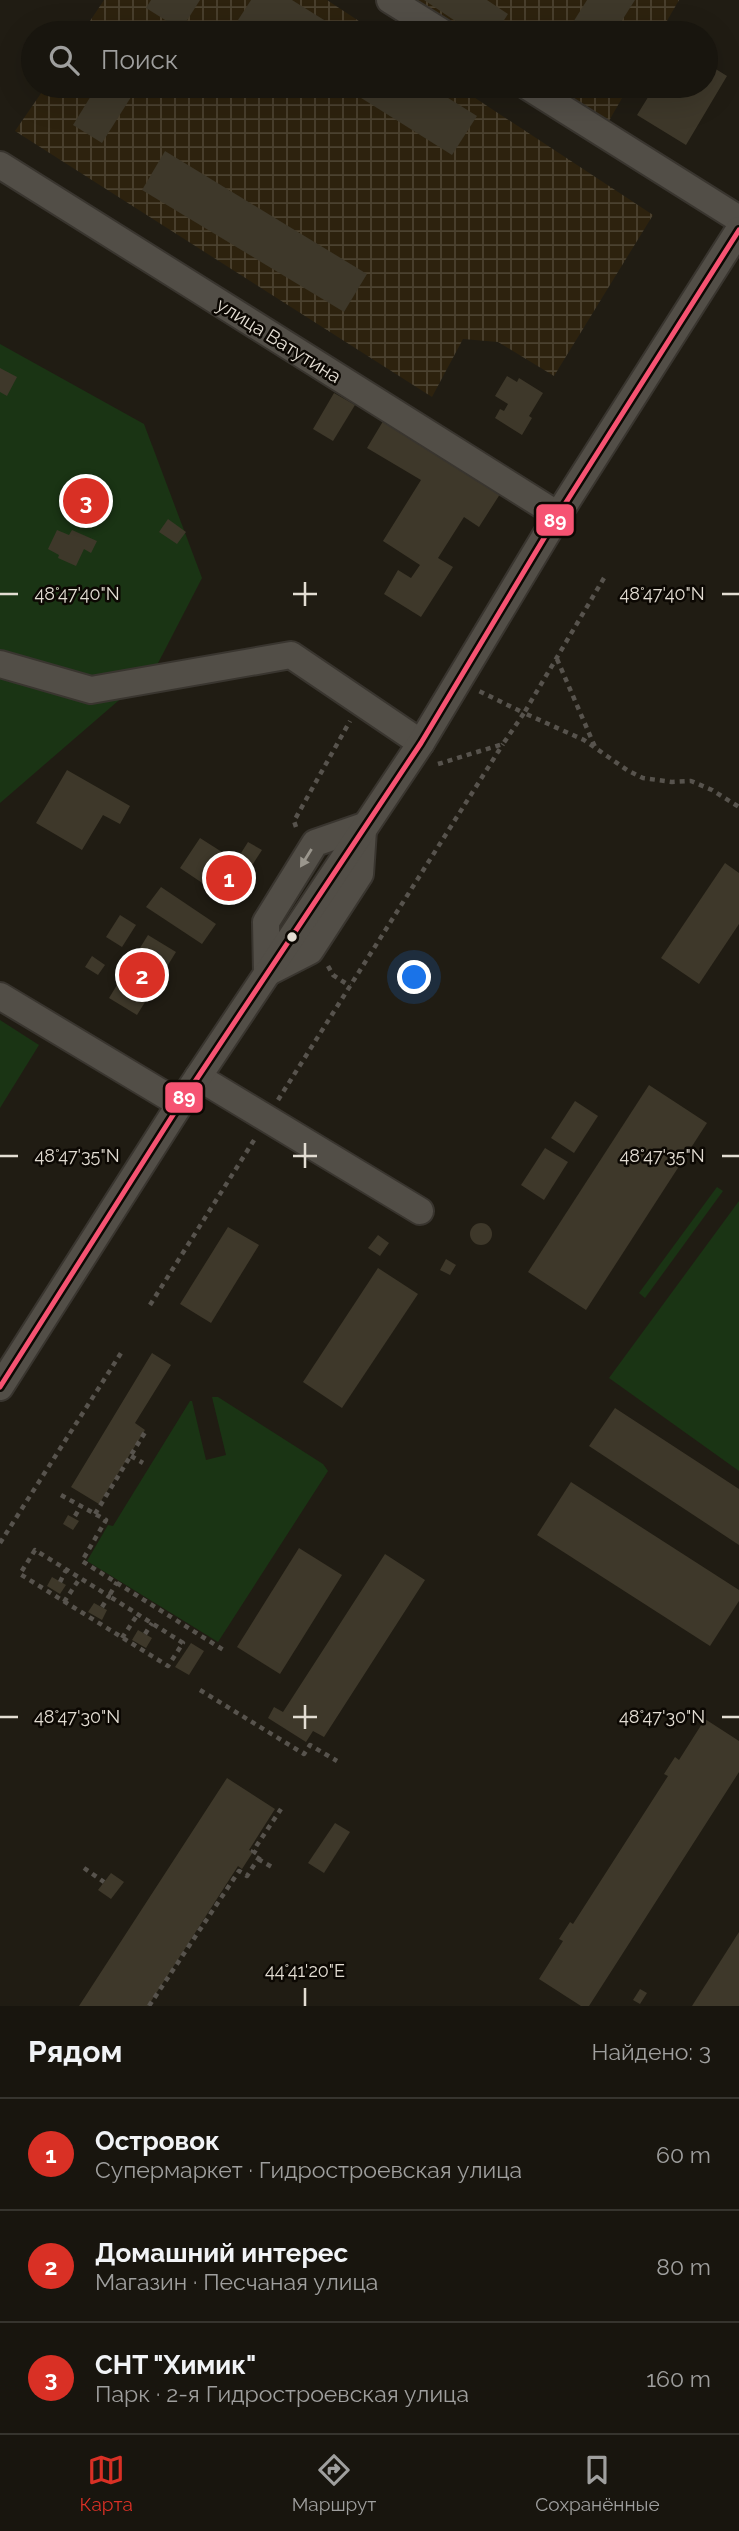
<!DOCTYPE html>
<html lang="ru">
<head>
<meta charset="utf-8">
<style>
	:root { --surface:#18150e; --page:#25221c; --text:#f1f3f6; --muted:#9f9f9e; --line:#36342e; --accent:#d93025 }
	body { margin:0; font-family:Raleway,sans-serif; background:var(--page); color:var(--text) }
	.you { position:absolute; left:415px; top:978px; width:24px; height:24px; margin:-18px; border:5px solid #fff; border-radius:50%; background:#1a73e8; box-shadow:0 0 0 10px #1a73e833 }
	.badge { display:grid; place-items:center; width:46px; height:46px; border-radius:50%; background:var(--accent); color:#fff; font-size:23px; font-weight:700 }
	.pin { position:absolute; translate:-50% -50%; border:4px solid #fff; box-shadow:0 2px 7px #0006 }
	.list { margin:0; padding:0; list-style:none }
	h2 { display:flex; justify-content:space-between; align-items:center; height:91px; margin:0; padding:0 28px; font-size:30px }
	h2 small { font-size:23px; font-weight:400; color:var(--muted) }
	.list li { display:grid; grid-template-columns:46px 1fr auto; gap:21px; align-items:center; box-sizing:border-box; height:112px; padding:0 28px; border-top:2px solid var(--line) }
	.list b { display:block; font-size:26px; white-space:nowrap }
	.list p { margin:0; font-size:23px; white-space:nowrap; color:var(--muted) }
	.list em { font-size:23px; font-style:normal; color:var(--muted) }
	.icon { flex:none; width:38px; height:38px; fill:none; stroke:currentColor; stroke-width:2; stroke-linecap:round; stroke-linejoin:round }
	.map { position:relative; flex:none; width:739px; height:2006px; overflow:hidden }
	.search { position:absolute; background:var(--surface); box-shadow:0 7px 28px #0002; left:21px; right:21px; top:21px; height:77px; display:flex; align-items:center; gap:18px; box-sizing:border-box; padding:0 24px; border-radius:38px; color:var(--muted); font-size:26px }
	.sheet { height:427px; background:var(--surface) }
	nav { display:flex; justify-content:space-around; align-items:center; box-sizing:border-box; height:98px; border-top:2px solid var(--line); background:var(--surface); font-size:19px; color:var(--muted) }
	nav a { display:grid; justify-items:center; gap:4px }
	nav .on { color:var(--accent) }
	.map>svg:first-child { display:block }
	.industrial { fill:url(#industrial-grid) }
	.green { fill:#1a3414 }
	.building { fill:#3e382a }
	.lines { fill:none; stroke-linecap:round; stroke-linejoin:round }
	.minor-casing { stroke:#39352f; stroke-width:30 }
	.path { stroke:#57534d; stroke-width:4.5; stroke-dasharray:5 5; stroke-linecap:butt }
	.minor { stroke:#524e47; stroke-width:26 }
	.bus-1-casing { stroke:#0c0803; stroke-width:10 }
	.bus-1 { stroke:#f65372; stroke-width:5 }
	.oneway { fill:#9a968d }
	.ticks { fill:none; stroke:#e3ddd3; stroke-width:2.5 }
	.bus-dot { fill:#e3ddd3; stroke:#0c0803; stroke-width:2.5 }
	.labels { text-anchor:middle; stroke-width:5; stroke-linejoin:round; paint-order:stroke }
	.street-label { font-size:19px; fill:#e3ddd3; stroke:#0c0803 }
	.ticks-label { font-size:18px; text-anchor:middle; fill:#e3ddd3; stroke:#0c0803; stroke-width:5; stroke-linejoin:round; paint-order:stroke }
	.line-badge { stroke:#0c0803; stroke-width:2.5 }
	.badge-label { font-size:19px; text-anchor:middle; font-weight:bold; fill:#fff }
</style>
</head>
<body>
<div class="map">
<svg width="739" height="2006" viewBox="0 0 739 2006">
	<defs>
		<pattern id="industrial-grid" width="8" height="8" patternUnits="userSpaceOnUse" patternTransform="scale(1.75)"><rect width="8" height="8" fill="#2d220e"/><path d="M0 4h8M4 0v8" fill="none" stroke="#4b4230"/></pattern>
	</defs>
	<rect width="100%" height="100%" fill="#201c13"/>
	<g class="industrial">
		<polygon points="104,0 327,0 377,33 82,33"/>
		<polygon points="412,0 679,0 660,33 463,33"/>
		<polygon points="46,86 457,86 653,215 554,376 498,342 463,339 432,397 15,131"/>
		<polygon points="544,86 629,86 606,126"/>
	</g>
	<g class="green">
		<polygon points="0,344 144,424 202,578 155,669 0,803"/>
		<polygon points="0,1020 39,1045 0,1108"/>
		<polygon points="717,1187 723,1191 645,1298 639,1293"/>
		<polygon points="739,1201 739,1471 609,1378"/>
		<polygon points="212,1397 218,1397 323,1464 328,1471 218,1642 87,1561 108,1525 113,1526 190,1401 192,1401 206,1460 226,1455"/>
	</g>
	<g class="building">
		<polygon points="151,0 200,0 181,30 146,8"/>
		<polygon points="251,0 292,0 345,33 259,33 238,20"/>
		<polygon points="424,0 487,0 508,14 497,31 501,33 473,33"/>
		<polygon points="587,0 635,0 614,33 581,33 570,27"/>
		<polygon points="706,63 727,76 686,145 637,115 655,86 706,86"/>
		<polygon points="97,86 138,86 102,143 73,125"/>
		<polygon points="342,86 429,86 477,116 452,155"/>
		<polygon points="165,151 367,274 344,312 142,190"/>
		<polygon points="0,368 17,377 7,396 0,392"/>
		<polygon points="507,376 517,382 519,378 543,393 529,416 532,418 522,435 495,418 500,409 504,411 508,404 495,396"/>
		<polygon points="334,393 355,405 333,441 313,429"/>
		<polygon points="385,418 502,491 479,527 464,517 438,558 453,567 421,617 384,594 398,570 411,578 420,565 383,541 421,480 367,448"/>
		<polygon points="168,519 186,532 177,544 159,532"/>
		<polygon points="57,530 69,535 72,530 97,541 91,553 84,549 76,566 58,558 59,555 48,549"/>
		<polygon points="67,770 130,806 120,824 103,815 82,850 36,823"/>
		<polygon points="200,838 236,861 248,842 262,850 229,901 180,868"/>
		<polygon points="725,863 739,873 739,924 699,984 661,958"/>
		<polygon points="161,887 216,924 202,944 146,907"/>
		<polygon points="120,915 136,925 122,947 106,937"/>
		<polygon points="148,935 176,952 137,1015 109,998"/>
		<polygon points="92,956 105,965 98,975 85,967"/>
		<polygon points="649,1085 707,1123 586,1310 528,1272"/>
		<polygon points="575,1101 598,1116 574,1153 551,1138"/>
		<polygon points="545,1148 568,1162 544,1200 521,1185"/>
		<circle cx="481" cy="1234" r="11"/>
		<polygon points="228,1227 259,1245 211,1323 180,1304"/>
		<polygon points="378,1235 389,1243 380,1256 368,1248"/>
		<polygon points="446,1259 456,1265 450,1275 440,1270"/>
		<polygon points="378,1268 418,1294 342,1408 303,1382"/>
		<polygon points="152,1353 171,1365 135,1423 145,1430 99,1504 71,1487"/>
		<polygon points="615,1408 739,1489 739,1545 589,1446"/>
		<polygon points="571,1482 739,1590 739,1601 710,1646 537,1535"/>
		<polygon points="68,1515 79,1521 73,1530 63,1524"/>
		<polygon points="299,1548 342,1575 280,1674 237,1647"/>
		<polygon points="385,1554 425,1580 324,1737 313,1731 306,1742 268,1718 274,1707 283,1712"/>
		<polygon points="52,1577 66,1585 60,1594 47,1586"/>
		<polygon points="94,1603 107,1610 102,1620 88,1612"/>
		<polygon points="138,1630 152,1638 146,1648 132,1640"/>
		<polygon points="191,1643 204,1651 189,1675 175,1667"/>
		<polygon points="705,1719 739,1741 739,1772 589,2006 581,2006 539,1979 563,1941 559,1939 570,1922 573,1924 668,1776 664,1774 675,1757 679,1760"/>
		<polygon points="227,1778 275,1809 249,1850 253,1852 242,1869 238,1866 148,2006 79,2006"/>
		<polygon points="335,1823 350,1832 324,1873 308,1863"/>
		<polygon points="111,1873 124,1882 111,1899 98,1890"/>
		<polygon points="739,1932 739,2006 692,2006"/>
		<polygon points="640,1989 647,1993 640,2004 633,2000"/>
	</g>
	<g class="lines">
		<defs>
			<g id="minor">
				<polyline points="390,0 443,33"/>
				<polyline points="527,86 739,219"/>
				<polyline points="0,165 558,515"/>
				<polyline points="0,664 91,690 291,655 421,743"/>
				<polyline points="269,972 310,951 360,874 363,830"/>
				<polyline points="267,973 266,922 315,843 364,826"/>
				<polyline points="0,996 180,1104"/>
				<polyline points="198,1077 420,1211"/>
				<polyline points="0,1387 180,1104 421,743 558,515 739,230"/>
			</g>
		</defs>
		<use href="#minor" class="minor-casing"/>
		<g class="path">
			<polyline points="604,578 524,713 584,740 627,770 643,778 672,782 691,781 712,790 739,807"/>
			<polyline points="557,659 595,747"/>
			<polyline points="438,764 503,744 524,713 479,691"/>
			<polyline points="296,827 294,821 350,721"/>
			<polyline points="328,966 333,975 350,986"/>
			<polyline points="278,1100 503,744"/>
			<polyline points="150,1305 256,1137"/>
			<polyline points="131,1456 143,1463"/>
			<polyline points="61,1495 106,1520 82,1561 225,1651"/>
			<polyline points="95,1514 147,1429"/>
			<polyline points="75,1516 81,1506"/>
			<polyline points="0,1543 121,1353"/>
			<polyline points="60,1582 66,1570"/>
			<polyline points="64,1602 80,1578"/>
			<polyline points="102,1607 109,1596 35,1550 20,1574 168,1666 183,1643 109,1596 117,1582"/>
			<polyline points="145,1634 152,1623"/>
			<polyline points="122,1638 138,1614"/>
			<polyline points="200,1690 304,1754 310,1745 337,1761"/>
			<polyline points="258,1859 272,1867"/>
			<polyline points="84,1868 104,1882"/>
			<polyline points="149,2006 239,1871 247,1876 260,1856 253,1851 281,1809"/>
		</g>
		<use href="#minor" class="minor"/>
		<defs>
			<polyline id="bus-1" points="0,1387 180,1104 421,743 558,515 739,230"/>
		</defs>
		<use href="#bus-1" class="bus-1-casing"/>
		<use href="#bus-1" class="bus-1"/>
	</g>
	<defs><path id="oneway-solid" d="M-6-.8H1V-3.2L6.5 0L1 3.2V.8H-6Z" transform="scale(1.75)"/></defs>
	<use class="oneway" href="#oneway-solid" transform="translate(306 858) rotate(122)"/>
	<path class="ticks" d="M 305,582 L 305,606M 0,594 L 18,594M 293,594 L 317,594M 722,594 L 739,594M 305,1143 L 305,1168M 0,1156 L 18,1156M 293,1156 L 317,1156M 722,1156 L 739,1156M 305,1705 L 305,1729M 0,1717 L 18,1717M 293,1717 L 317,1717M 722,1717 L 739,1717M 305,1988 L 305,2006"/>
	<circle class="bus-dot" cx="292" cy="937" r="6"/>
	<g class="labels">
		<g class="street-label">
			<text transform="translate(279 340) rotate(32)" y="7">улица Ватутина</text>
		</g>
	</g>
	<g class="ticks-label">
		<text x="77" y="600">48°47'40"N</text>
		<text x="662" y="600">48°47'40"N</text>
		<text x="77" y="1162">48°47'35"N</text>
		<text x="662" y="1162">48°47'35"N</text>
		<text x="77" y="1723">48°47'30"N</text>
		<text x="662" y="1723">48°47'30"N</text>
		<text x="305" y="1977">44°41'20"E</text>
	</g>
	<g class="line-badge">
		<rect x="535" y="503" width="40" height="34" rx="7" fill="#f65372"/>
		<rect x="164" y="1081" width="40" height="33" rx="7" fill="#f65372"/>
	</g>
	<g class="badge-label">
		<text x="555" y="527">89</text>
		<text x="184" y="1104">89</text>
	</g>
</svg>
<div class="you"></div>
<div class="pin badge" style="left:229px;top:878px">1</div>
<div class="pin badge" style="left:142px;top:975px">2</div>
<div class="pin badge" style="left:86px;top:501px">3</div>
<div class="search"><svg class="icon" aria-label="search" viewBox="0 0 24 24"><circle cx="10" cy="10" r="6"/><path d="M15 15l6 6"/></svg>Поиск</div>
</div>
<section class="sheet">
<h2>Рядом<small>Найдено: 3</small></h2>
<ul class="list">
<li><span class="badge">1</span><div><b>Островок</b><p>Супермаркет · Гидростроевская улица</p></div><em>60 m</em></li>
<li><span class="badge">2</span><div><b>Домашний интерес</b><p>Магазин · Песчаная улица</p></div><em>80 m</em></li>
<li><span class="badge">3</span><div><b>СНТ &quot;Химик&quot;</b><p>Парк · 2-я Гидростроевская улица</p></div><em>160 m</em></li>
</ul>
</section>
<nav>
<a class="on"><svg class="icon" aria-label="map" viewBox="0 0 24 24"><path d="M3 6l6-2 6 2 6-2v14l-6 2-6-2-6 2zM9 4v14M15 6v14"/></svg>Карта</a>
<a><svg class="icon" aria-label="directions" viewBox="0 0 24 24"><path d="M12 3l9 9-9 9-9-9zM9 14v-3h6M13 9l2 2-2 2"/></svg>Маршрут</a>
<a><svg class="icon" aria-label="saved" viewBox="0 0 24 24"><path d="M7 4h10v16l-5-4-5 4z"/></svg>Сохранённые</a>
</nav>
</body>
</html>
